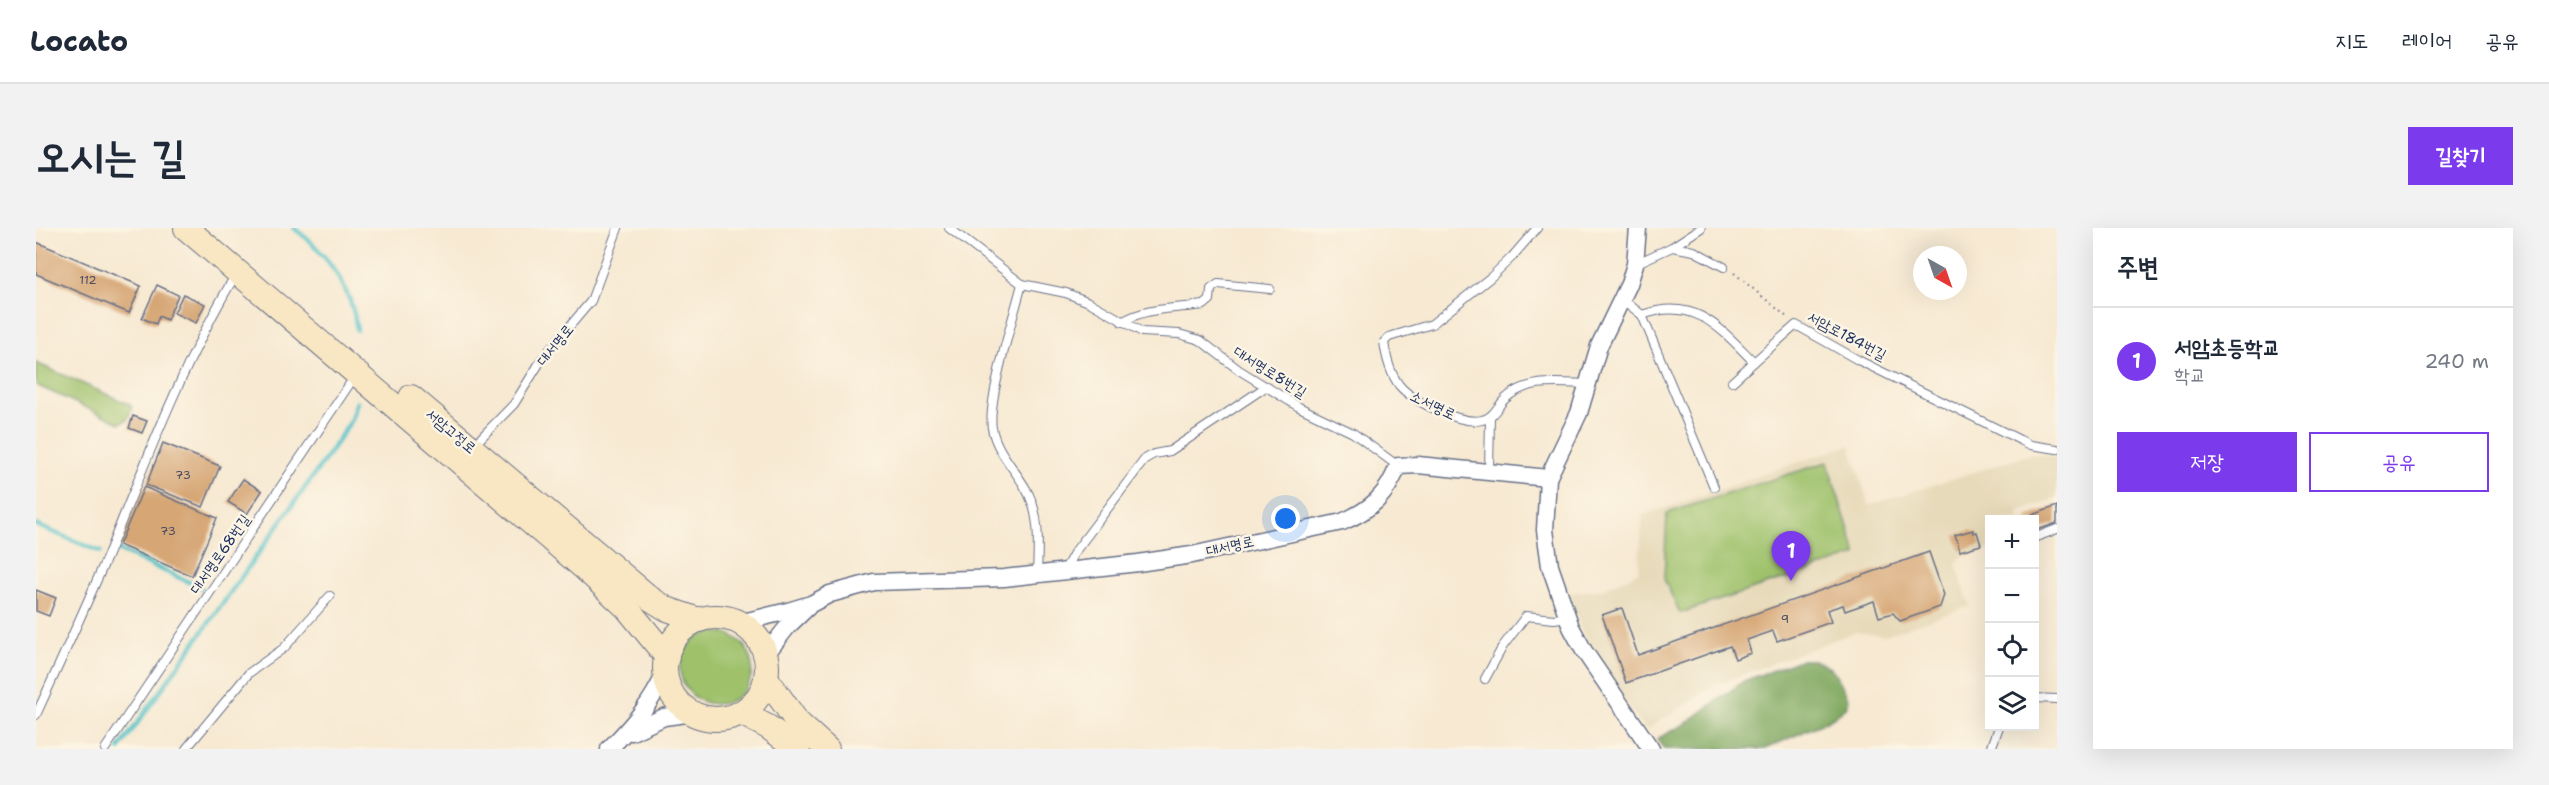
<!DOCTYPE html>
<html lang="ko">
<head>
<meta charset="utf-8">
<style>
	:root { --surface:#fff; --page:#f2f2f3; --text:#1f2937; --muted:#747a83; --line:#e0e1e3; --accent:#7c3aed }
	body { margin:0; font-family:"Shantell Sans","Poor Story",sans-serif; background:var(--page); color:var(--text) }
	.controls { position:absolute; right:18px; bottom:18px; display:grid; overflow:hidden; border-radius:0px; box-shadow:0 6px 24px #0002 }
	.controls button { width:54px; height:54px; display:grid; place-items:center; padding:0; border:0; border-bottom:2px solid var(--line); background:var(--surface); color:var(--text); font:30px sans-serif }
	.compass { position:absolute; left:1877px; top:18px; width:54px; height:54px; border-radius:50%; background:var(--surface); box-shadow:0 6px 24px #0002; rotate:140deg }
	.you { position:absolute; left:1250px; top:291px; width:21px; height:21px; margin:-15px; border:4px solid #fff; border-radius:50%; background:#1a73e8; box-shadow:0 0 0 9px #1a73e833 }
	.badge { display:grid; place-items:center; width:39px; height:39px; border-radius:50%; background:var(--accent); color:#fff; font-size:20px; font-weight:700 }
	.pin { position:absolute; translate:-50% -50px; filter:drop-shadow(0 2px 3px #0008) }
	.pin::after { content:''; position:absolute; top:32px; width:21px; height:18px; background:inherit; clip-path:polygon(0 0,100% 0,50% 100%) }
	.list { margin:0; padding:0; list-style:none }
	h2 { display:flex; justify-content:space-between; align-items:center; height:78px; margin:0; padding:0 24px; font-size:26px }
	h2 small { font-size:20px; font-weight:400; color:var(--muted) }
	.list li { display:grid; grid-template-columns:39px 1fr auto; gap:18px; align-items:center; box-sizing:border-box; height:108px; padding:0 24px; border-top:2px solid var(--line) }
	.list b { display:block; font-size:22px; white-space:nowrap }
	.list p { margin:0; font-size:20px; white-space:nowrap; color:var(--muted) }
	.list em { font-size:20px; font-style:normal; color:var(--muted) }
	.actions { display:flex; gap:12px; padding:18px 24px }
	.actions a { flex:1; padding:14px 0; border:2px solid var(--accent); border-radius:0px; text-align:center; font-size:21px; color:var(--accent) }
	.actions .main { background:var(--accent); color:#fff }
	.icon { flex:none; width:33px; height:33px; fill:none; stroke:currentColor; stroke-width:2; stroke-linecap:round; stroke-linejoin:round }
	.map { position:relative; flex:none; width:2021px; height:521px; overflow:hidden; border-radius:0px }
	header { display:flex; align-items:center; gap:36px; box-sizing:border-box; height:84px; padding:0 30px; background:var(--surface); border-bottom:2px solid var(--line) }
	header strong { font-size:28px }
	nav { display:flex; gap:33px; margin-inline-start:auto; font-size:21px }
	.intro { display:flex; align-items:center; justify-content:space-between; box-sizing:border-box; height:144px; padding:0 36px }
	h1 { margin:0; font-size:42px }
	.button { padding:15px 27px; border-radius:0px; background:var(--accent); color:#fff; font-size:21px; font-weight:700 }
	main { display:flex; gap:36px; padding:0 36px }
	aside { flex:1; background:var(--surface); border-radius:0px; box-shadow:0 6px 24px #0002 }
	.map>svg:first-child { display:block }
	.built { fill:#e7daba }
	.green { fill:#9ec16b; stroke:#5c7864; stroke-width:1.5 }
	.forest { fill:#7ea75f; stroke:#4c6b5e; stroke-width:1.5 }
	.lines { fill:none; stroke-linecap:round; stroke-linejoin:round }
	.stream { stroke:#56c3ca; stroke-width:4.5 }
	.building { fill:#d6a674 }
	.service-casing { stroke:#687087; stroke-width:10 }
	.minor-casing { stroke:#687087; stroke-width:19 }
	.secondary-casing { stroke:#687087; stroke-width:26 }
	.path { stroke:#687087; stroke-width:2; stroke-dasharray:1.5 4.5; stroke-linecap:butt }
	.service { stroke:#fff; stroke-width:8 }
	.minor { stroke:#fff; stroke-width:16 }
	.secondary { stroke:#f9e7c3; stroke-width:24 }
	.labels { text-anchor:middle; stroke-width:5; stroke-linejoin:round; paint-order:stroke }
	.number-label { font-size:12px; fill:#4a4d64 }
	.street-label { font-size:15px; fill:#1b2f5e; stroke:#fcf5e5 }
</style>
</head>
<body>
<header>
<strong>Locato</strong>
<nav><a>지도</a><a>레이어</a><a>공유</a></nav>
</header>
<div class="intro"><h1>오시는 길</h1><a class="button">길찾기</a></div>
<main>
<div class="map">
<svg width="2021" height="521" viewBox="0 0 2021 521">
	<rect width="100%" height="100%" fill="#fcf5e5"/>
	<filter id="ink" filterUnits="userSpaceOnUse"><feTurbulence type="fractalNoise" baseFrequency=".0167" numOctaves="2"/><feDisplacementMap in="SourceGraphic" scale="12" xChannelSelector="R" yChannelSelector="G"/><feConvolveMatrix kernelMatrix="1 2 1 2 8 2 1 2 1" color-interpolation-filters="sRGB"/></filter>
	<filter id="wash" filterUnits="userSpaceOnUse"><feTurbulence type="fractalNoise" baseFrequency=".008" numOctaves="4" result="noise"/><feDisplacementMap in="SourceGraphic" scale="24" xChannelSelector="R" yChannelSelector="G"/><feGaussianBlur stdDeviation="1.35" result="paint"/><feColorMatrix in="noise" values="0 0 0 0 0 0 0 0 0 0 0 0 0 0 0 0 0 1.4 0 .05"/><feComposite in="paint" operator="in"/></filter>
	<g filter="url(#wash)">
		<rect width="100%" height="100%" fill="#f7e9d2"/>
		<polygon class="built" points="1814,217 1833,277 1995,226 2021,229 2021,270 1981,285 1983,291 1954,292 1953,321 1924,330 1920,336 1934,378 1849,407 1819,404 1685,455 1609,502 1575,454 1545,402 1533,365 1567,361 1602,344 1607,287"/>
		<g class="green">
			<polygon points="0,135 93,176 96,180 91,192 84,195 0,157"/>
			<polygon points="1791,234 1821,327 1644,385 1628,351 1631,285"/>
			<circle cx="680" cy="440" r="36"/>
		</g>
		<polygon class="forest" points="1764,432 1777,432 1786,435 1794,440 1801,448 1813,472 1810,479 1804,485 1785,496 1729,521 1628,521 1621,511 1649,496 1708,453"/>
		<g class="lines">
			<g class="stream">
				<path d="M 258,0 C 291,25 316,60 321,102"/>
				<polyline points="0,297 65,324"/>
				<polyline points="82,322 166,360"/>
				<polyline points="83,521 288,233 314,194 321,174"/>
			</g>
		</g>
		<g id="blocks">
			<g class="building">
				<polygon points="0,14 105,58 93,85 0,46"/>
				<polygon points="121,57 142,67 131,92 123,88 120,96 106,90"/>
				<polygon points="147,66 169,76 160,95 138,85"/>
				<polygon points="97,188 111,193 106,205 93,200"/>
				<polygon points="127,215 184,238 167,279 110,257"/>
				<polygon points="207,251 226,263 211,286 192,274"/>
				<polygon points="108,259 181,290 156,348 83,317"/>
				<polygon points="2021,278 2021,295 1998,303 1998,292 1992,292 1991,289"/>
				<polygon points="1937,302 1937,305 1941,304 1945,317 1924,323 1919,307"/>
				<polygon points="1893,324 1908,367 1904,379 1864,393 1857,385 1843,389 1838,373 1809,383 1807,377 1791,382 1795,394 1741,413 1737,403 1711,412 1715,425 1699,431 1694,418 1590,455 1566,387 1586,380 1602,427"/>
				<polygon points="0,362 20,370 13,388 0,383"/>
			</g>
		</g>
	</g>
	<g filter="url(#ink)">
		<use href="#blocks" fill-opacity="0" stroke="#687087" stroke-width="1.5"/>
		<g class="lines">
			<defs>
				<g id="service">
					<polyline points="913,0 986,56 1030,65 1053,74 1106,104 1143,106 1164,112 1203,142 1263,179 1317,205 1362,238"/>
					<path d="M 1501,0 L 1475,30 L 1455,49 L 1396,96 L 1353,109 L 1348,114 C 1350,129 1354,145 1363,157 C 1376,173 1425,197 1446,192 C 1457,190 1461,179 1469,171 C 1492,150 1522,155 1552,156"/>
					<polyline points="1636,19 1665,0"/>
					<polyline points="1599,36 1636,19 1658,23 1688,39"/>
					<path d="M 986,56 C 978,87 951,173 956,200 C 960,223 979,241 990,261 C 1005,287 1002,318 1001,347"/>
					<polyline points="1587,72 1606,87 1678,259"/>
					<path d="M 1606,87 C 1659,68 1684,100 1718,134 L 1696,154"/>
					<path d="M 1086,94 C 1110,79 1140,81 1168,77 L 1174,72 L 1175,61 L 1182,56 L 1234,61"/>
					<polyline points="1718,134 1760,97 1822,132 1984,212 1995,217 2021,221"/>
					<polyline points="437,218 478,176 506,131 555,73 582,0"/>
					<polyline points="1453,243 1454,189"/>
					<polyline points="1998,310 2021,301"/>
					<polyline points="1028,343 1038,325 1109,231 1118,226 1134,223 1231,158"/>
					<polyline points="1449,451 1467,418 1490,388 1518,391 1531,389"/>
					<polyline points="1998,470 2021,471"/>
					<path d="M 0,487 C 24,435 48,382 71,329 C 110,233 147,135 200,46"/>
					<polyline points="69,521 319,148"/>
					<polyline points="150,521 213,445 248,420 294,368"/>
					<polyline points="1955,521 1963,499"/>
				</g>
				<g id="minor">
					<polyline points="1602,0 1599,36 1593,56 1563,118 1543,185 1512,250 1509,302 1514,338 1535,399 1548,423 1615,521"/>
					<path d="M 703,395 L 752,383 L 775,376 L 794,366 L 838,354 L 968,350 L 1102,335 L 1156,327 L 1306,294 C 1335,282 1351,267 1362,238 L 1382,237 L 1512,250"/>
					<polyline points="730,426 752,398 772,379"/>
					<polyline points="596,504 628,489 657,485"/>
					<path d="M 573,521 C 596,498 616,475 629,445"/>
				</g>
				<g id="secondary">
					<polyline points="150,0 547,339 591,380 631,429"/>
					<polyline points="375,169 615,371 631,381 663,392"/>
					<circle cx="680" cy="440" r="51"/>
					<polyline points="730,450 762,495 791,521"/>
					<polyline points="705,485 732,499 762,521"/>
				</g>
			</defs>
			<use href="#service" class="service-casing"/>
			<use href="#minor" class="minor-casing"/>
			<use href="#secondary" class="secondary-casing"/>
			<polyline class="path" points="1698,45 1751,89"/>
			<use href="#service" class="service"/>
			<use href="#minor" class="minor"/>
			<use href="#secondary" class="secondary"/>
		</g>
	</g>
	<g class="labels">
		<g class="number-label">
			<text x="52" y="56">112</text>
			<text x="147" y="251">73</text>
			<text x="132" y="307">73</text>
			<text x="1749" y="395">9</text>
		</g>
		<g class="street-label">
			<text transform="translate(1811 108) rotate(28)" y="5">서암로184번길</text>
			<text transform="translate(519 117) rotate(-51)" y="5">대서명로</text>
			<text transform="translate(1234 144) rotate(32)" y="5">대서명로8번길</text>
			<text transform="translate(1397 177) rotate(26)" y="5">소서명로</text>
			<text transform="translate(415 203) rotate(40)" y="5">서암고정로</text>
			<text transform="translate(1194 318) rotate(-13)" y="5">대서명로</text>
			<text transform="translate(184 326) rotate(-55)" y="5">대서명로68번길</text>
		</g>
	</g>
</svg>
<div class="controls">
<button>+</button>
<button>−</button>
<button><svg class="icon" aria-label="locate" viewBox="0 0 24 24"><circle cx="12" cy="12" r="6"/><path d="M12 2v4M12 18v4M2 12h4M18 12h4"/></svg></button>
<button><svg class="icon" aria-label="layers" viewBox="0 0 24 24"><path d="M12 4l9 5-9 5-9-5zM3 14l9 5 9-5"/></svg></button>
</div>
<svg class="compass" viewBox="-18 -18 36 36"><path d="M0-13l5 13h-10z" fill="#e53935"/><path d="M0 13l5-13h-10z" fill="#747a83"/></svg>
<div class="you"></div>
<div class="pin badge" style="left:1755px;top:353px">1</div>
</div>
<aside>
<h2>주변<small></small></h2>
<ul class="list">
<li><span class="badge">1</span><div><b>서암초등학교</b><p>학교</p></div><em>240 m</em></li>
</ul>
<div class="actions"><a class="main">저장</a><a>공유</a></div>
</aside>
</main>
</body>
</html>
